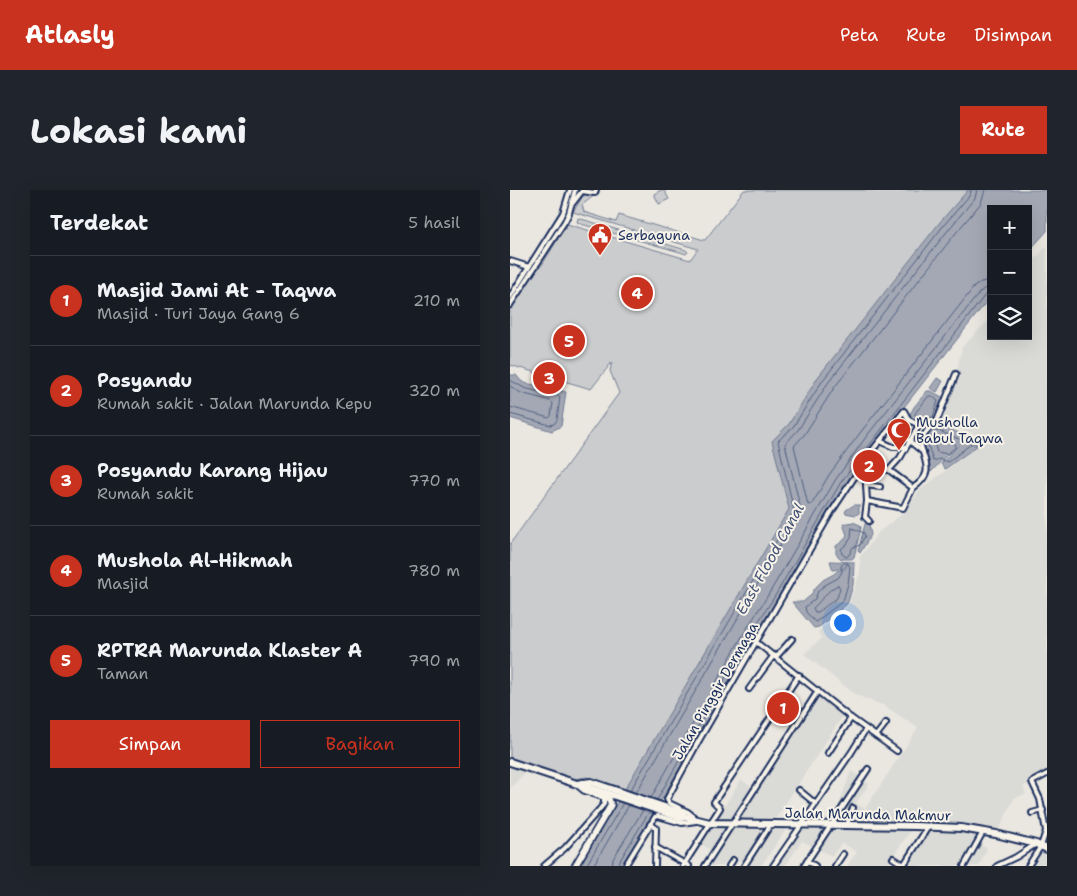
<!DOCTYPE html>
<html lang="id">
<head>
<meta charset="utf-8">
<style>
	:root { --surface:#171b24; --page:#20242c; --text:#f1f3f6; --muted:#9ea1a6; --line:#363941; --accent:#c8321e }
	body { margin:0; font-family:"Shantell Sans",sans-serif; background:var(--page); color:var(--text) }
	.controls { position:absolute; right:15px; top:15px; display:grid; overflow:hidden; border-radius:0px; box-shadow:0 5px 20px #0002 }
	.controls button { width:45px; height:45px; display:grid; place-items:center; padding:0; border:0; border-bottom:1px solid var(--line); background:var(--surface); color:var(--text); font:25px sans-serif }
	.you { position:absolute; left:332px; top:432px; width:18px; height:18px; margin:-12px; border:4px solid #fff; border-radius:50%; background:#1a73e8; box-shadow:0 0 0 8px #1a73e833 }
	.badge { display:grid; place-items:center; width:32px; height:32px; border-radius:50%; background:var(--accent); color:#fff; font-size:16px; font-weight:700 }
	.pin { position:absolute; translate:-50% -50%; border:2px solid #fff; box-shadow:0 1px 5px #0006 }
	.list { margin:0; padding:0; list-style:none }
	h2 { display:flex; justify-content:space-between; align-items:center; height:65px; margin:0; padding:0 20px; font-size:21px }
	h2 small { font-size:16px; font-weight:400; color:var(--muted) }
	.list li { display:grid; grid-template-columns:32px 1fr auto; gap:15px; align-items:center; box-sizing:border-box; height:90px; padding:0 20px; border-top:1px solid var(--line) }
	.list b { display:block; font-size:19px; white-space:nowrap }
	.list p { margin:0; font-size:16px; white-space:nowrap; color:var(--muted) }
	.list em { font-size:16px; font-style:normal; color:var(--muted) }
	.actions { display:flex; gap:10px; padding:15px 20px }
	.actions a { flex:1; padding:11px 0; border:1px solid var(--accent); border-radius:0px; text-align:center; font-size:18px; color:var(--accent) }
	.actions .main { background:var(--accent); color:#fff }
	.icon { flex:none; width:28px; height:28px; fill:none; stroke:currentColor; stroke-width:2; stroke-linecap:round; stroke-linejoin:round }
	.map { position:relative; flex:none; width:537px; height:676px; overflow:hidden; border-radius:0px }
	header { display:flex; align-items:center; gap:30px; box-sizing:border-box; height:70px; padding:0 25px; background:var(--accent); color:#fff }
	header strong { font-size:24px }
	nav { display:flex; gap:28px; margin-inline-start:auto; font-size:18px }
	.intro { display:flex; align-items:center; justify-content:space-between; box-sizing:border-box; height:120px; padding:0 30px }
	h1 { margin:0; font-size:35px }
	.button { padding:12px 22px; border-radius:0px; background:var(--accent); color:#fff; font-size:18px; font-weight:700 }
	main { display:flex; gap:30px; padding:0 30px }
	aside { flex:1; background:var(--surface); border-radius:0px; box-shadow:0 5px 20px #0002 }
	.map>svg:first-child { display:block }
	.built { fill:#dadad6 }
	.green { fill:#cbcccd; stroke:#737e96 }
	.water { fill:#a3a8b4; stroke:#6d7892 }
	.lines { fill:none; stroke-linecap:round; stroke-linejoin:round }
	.shore { stroke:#515f80; stroke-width:1 }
	.street-casing { stroke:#1b2f5e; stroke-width:8 }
	.secondary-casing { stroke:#1b2f5e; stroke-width:9 }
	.primary-casing { stroke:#1b2f5e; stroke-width:10 }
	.street { stroke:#f7f3e8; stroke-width:4 }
	.secondary { stroke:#f7f3e8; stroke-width:5.5 }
	.primary { stroke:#f7f3e8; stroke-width:6 }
	.labels { text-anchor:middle; stroke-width:4; stroke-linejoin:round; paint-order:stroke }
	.poi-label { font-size:14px; fill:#1b2f5e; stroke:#f7f3e8; text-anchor:start }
	.street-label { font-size:14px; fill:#1b2f5e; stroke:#f7f3e8 }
	.water-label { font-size:15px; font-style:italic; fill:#445378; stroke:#f7f3e8 }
</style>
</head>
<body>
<header>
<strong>Atlasly</strong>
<nav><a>Peta</a><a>Rute</a><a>Disimpan</a></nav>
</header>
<div class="intro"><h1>Lokasi kami</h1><a class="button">Rute</a></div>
<main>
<aside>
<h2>Terdekat<small>5 hasil</small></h2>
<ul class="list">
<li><span class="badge">1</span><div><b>Masjid Jami At - Taqwa</b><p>Masjid · Turi Jaya Gang 6</p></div><em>210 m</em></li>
<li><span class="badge">2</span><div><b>Posyandu</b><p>Rumah sakit · Jalan Marunda Kepu</p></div><em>320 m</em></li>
<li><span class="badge">3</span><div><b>Posyandu Karang Hijau</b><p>Rumah sakit</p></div><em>770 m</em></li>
<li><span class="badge">4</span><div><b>Mushola Al-Hikmah</b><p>Masjid</p></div><em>780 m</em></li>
<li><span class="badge">5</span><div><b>RPTRA Marunda Klaster A</b><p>Taman</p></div><em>790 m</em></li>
</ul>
<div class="actions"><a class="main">Simpan</a><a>Bagikan</a></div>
</aside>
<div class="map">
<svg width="537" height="676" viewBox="0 0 537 676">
	<rect width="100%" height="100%" fill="#eae7e0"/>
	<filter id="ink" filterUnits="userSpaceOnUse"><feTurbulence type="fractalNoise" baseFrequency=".02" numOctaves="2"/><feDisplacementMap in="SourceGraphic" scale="10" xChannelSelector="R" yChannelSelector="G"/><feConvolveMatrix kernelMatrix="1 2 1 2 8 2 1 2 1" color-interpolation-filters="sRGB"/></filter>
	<g filter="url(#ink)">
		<g class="built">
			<polygon points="537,56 537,584 513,597 516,604 504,608 488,642 479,639 470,655 477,658 469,676 395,676 418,641 401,640 376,676 363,676 359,674 358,676 337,676 347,662 332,653 322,666 292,651 275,676 270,676 266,674 293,633 324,629 341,581 359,594 346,613 355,619 408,538 375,516 346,505 294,464 312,448 308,442 338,416 350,383 350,367 369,342 392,324 409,301 477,249 428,231 445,189 452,157 481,128 481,146 518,146 518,76"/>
			<polygon points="311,500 335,522 263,633 279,635 251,676 236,676 221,665 213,676 196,676 205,662 189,653 200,635 195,634 209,612 215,615 231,590 246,599"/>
			<polygon points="0,568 22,575 0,598"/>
			<polygon points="532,658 537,661 537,676 523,676 521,675"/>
		</g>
		<g class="green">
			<polygon points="151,0 154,0 159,9 149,14 144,4"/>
			<polygon points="234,0 461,0 282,318 116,601 77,587 64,589 0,568 0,354 109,203 100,181 102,172 81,199 0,175 0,107 32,75 57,34 180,70 188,59 63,22 73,6 78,3 86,4 72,15 74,22 106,32 109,25 194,50 195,50"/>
			<polygon points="68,28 176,60 178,62 176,64 170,62 71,34 67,32"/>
		</g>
		<g class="water">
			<polygon points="458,0 537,0 537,41 518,62 518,19 481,19 481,106 365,254 335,295 269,408 243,449 147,618 112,676 70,676 279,319 262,251 279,234 308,187 430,32"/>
			<polygon points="0,185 6,185 11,191 15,193 56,202 51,236 42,241 0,228"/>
			<polygon points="427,188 433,191 427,202 420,198"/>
			<polygon points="417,201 421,201 434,208 426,233 451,244 451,250 421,282 419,280 412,254 425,234 409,234 400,230 399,226 404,217"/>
			<polygon points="453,244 475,249 467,255 456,249 452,249"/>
			<polygon points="453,250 467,256 435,279 431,274"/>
			<polygon points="344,315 349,315 349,323 346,325 335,323 336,320"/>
			<polygon points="343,332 350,335 351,338 344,367 342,369 331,369 326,364 326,356 333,351 337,345 333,334"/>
			<polygon points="356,332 359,334 361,345 350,363 348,361 355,334"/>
			<polygon points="320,371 344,372 343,395 338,412 336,415 309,437 304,438 282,412 293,412 301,405 305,398 313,390 324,384 327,381 335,379 338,373 334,378 323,380"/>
		</g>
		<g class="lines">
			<g class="shore">
				<polyline points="475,0 471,13 445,44 324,198 294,245 284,256 298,315 302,314 319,285 350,243 464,97 471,92 481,90"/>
				<polyline points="0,190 14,198 38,204 48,205 50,207 47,230 44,234 40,235 0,224"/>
				<polyline points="0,196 11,203 41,211 43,213 41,226 39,228 0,217"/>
				<polygon points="419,206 422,206 428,211 423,227 410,229 406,227 405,224"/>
				<polygon points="426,241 429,241 449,249 460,251 461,254 438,272 430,269 423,271 418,255"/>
				<polygon points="429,249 445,254 446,257 438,264 427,262 425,256"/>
				<polygon points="342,338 354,343 355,346 350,355 343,357 339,365 336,367 332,364 331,359 337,354 341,348"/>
				<polygon points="335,373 338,373 340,377 338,394 333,411 307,431 305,432 296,422 295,417 305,409 308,401 315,395 328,388 332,382 331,376"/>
				<path d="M 328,395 L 330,398 L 327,408 L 308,422 L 305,422 L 303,418 C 313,409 316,401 328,395 Z"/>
				<polyline points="120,601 284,321 268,251 283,237 313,190 434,35 460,5 461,0"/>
				<polyline points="126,603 289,323 290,316 275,254 288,240 318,193 439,39 465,8 467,0"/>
				<polyline points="141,608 234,443 260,402 326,289 356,247 470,102 475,98 481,97"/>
				<polyline points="147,610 239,446 265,406 331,292 462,122 475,105 481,103"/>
				<polyline points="76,676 113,613"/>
				<polyline points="83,676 119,615"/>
				<polyline points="102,676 103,669 133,620"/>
				<polyline points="108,676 109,672 139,622"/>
			</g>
			<defs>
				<g id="street">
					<polyline points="62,14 72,1 85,3 86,0"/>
					<polyline points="0,71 19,77"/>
					<polyline points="0,107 53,23 60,0"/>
					<polyline points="0,115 55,31 59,23 65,0"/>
					<polyline points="385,233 392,245 413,262"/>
					<polyline points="370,251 383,257 395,257"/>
					<polyline points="356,295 357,279 379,280"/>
					<path d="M 403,298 C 426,282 414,273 410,251 L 422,234"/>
					<polyline points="357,311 393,318 403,298 379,280 390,268 409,235 426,233 446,184"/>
					<polyline points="359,331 355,327 357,311 356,295 370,297"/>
					<polyline points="246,452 341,528 387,561"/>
					<polyline points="266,467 282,449"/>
					<polyline points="239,499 264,465"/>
					<polyline points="366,546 376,533"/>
					<polyline points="318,563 341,528"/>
					<polyline points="289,600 306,614"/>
					<polyline points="522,623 533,620"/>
					<polyline points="184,627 178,622 159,613 157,609 188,552 322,321 361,262 394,221 399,230 409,235"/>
					<polyline points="140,634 146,638 145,676"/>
					<polyline points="339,636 338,630 343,618"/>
					<polyline points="536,641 530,609 522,592 537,584"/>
					<polyline points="145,657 179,676"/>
					<polyline points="383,668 394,675"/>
					<polyline points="297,671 305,676"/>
					<polyline points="34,676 55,658 89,620 94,614 94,607"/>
					<polyline points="115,676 145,627 148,626 172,633 186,631"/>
					<polyline points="173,676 210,618 204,612 289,485"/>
					<polyline points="195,676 308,501"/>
					<polyline points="219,676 223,670"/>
					<polyline points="234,676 261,634"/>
					<polyline points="263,676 341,563 356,539"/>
					<polyline points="294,676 358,579"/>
					<polyline points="325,676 333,664"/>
					<polyline points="393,676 418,637"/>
					<polyline points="454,676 473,642"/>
					<polyline points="487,676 506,667 526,654"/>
					<polyline points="518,676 531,656 536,641"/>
				</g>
				<polyline id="secondary" points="65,676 101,615 99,609 74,600 67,594"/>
				<g id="primary">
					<polyline points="0,572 67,594 81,592 172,623 176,627"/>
					<polyline points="73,593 78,597 171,628 176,627 200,633 405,636 451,638 486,644 526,654 537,659"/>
				</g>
			</defs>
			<use href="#street" class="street-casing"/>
			<use href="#secondary" class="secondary-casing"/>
			<use href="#primary" class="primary-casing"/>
			<use href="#street" class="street"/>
			<use href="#secondary" class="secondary"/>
			<use href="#primary" class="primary"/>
		</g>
	</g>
	<defs>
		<symbol id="civic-pin" viewBox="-11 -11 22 30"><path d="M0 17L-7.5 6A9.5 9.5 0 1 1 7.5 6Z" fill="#c8321e" stroke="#f7f3e8"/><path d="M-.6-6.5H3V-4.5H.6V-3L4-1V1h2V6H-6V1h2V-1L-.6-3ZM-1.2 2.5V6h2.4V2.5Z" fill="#fff"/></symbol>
		<symbol id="mosque-pin" viewBox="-11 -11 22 30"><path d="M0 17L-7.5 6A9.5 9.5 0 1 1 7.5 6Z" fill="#c8321e" stroke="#f7f3e8"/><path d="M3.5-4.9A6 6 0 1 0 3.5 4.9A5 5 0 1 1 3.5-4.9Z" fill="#fff"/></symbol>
	</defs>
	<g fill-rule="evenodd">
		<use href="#civic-pin" x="76" y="31" width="28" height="38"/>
		<use href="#mosque-pin" x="375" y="226" width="28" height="38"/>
	</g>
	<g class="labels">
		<g class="poi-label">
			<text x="108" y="50">Serbaguna</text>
			<text x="406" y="237">Musholla<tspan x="406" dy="16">Babul Taqwa</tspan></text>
		</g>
		<g class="street-label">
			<text transform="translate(205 501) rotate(-60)" y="5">Jalan Pinggir Dermaga</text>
			<text transform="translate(358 624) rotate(1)" y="5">Jalan Marunda Makmur</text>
		</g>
		<g class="water-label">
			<text transform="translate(260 369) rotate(-61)" y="5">East Flood Canal</text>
		</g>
	</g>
</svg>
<div class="controls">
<button>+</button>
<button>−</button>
<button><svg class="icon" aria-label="layers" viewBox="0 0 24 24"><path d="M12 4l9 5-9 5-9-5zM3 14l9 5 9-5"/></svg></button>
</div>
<div class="you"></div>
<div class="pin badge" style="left:273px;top:518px">1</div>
<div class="pin badge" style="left:359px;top:276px">2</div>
<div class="pin badge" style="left:39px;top:188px">3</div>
<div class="pin badge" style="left:127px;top:103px">4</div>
<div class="pin badge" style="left:59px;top:151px">5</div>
</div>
</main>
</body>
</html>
